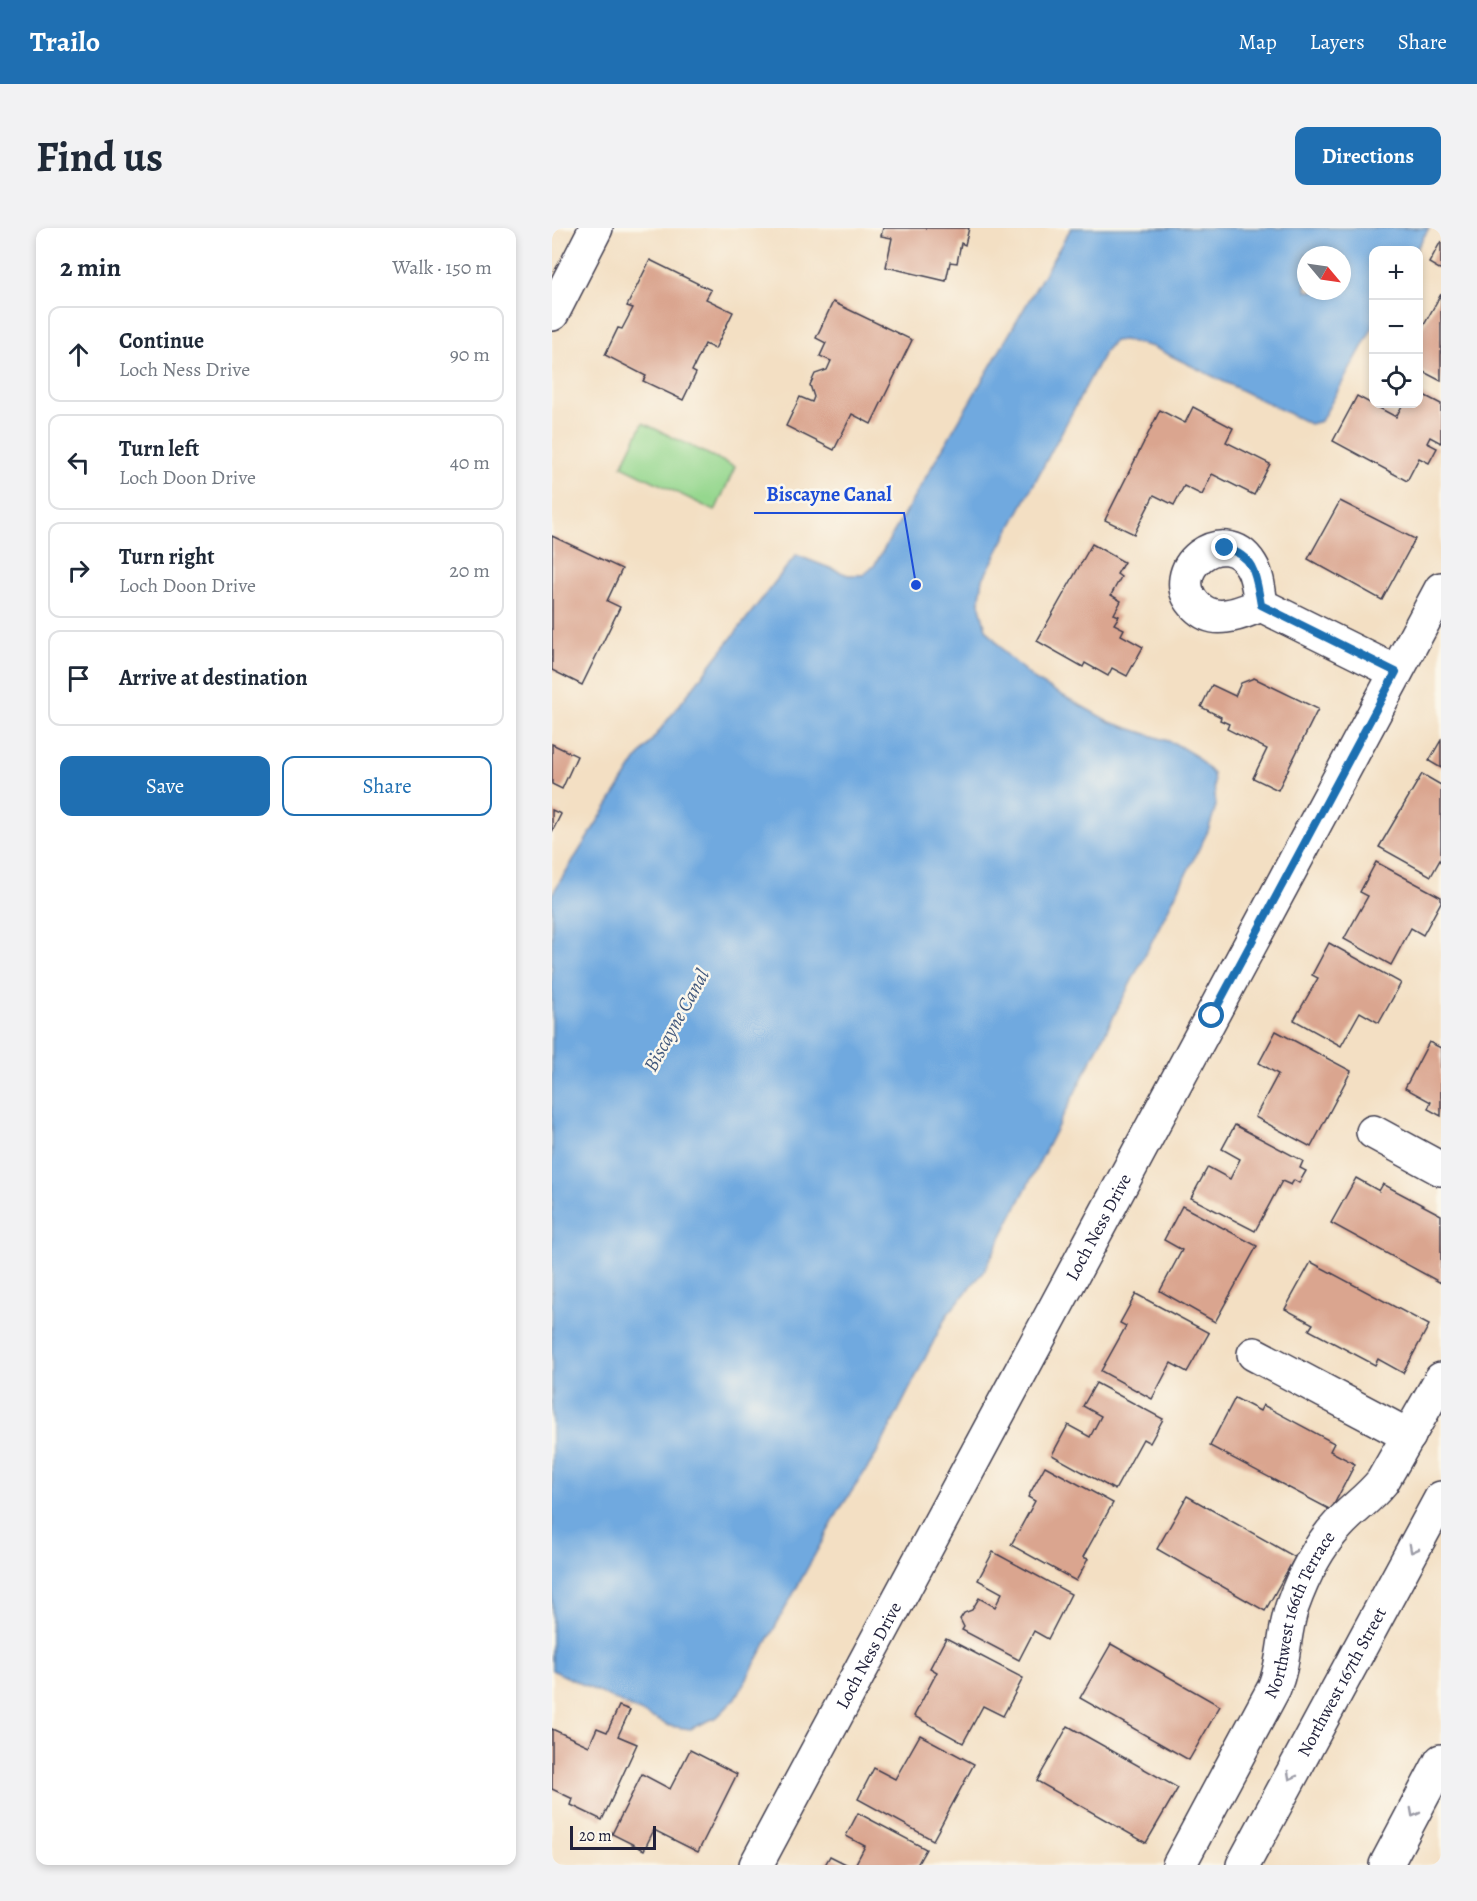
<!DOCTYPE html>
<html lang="en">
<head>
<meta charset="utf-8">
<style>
	:root { --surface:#fff; --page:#f2f2f3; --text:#1f2937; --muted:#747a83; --line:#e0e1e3; --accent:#1f6fb2 }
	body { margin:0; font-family:Alegreya,serif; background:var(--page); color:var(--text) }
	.controls { position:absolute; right:18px; top:18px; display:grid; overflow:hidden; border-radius:12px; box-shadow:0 3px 9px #0003 }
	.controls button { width:54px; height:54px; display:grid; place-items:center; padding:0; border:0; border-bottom:2px solid var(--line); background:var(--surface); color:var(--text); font:30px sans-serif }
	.compass { position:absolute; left:745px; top:18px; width:54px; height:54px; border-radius:50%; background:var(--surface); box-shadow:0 3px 9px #0003; rotate:119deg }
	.scale { position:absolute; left:18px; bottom:15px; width:86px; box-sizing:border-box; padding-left:6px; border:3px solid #22223b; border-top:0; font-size:16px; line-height:21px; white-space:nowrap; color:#22223b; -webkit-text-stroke:4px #fbf7ec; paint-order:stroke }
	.stop { position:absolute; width:18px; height:18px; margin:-14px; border:4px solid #1f6fb2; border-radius:50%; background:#fff }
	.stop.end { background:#1f6fb2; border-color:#fff; box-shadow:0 2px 6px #0008 }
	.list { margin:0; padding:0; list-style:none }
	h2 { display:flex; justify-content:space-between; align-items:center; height:78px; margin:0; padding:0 24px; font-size:26px }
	h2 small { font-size:20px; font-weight:400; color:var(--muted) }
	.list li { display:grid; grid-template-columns:39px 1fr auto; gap:18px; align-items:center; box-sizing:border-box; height:96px; margin:0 12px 12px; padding:0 12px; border:2px solid var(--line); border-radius:12px }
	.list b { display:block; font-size:22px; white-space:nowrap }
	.list p { margin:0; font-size:20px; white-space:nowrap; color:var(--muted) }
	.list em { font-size:20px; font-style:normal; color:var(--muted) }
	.actions { display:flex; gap:12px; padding:18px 24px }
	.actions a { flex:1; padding:14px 0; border:2px solid var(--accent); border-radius:12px; text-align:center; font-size:21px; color:var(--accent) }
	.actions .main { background:var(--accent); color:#fff }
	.icon { flex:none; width:33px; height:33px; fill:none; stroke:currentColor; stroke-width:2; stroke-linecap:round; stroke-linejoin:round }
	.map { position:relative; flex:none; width:889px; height:1637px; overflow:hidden; border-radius:12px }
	header { display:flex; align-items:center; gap:36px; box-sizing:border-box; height:84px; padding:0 30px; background:var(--accent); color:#fff }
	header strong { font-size:28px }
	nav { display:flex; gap:33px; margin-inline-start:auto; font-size:21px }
	.intro { display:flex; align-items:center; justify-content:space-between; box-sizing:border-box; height:144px; padding:0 36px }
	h1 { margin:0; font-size:42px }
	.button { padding:15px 27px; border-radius:12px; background:var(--accent); color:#fff; font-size:21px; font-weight:700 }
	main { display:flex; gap:36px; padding:0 36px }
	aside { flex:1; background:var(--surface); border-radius:12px; box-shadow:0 3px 9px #0003 }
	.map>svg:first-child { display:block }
	.green { fill:#95d78e; stroke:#5c7c64; stroke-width:1.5 }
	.water { fill:#6fa9df; stroke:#48668d; stroke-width:1.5; fill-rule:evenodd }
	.building { fill:#daa58f }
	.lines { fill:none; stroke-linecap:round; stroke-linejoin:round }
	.minor-casing { stroke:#413e4f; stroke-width:36 }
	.highway-casing { stroke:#413e4f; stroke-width:36 }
	.minor { stroke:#fff; stroke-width:33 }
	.highway { stroke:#fff; stroke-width:33 }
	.oneway { stroke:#9c9ca7 }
	.route { stroke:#1f6fb2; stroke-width:8 }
	.labels { text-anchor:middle; stroke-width:5; stroke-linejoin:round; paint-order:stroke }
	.street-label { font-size:18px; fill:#22223b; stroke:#fbf7ec }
	.water-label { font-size:20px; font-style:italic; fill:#41587d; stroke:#fbf7ec }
	.leader { fill:none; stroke:#1d4ed8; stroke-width:2 }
	.callout-dot { fill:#1d4ed8; stroke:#fbf7ec; stroke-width:2 }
	.callout-label { font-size:20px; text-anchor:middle; font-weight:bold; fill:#1d4ed8; stroke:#fbf7ec; stroke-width:5; stroke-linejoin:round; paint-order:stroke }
</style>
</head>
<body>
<header>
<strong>Trailo</strong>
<nav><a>Map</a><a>Layers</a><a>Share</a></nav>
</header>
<div class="intro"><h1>Find us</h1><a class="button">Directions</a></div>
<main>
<aside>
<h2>2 min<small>Walk · 150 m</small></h2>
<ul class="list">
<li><svg class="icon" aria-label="ahead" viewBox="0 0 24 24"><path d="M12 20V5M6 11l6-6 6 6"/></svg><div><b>Continue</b><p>Loch Ness Drive</p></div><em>90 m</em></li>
<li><svg class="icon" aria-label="left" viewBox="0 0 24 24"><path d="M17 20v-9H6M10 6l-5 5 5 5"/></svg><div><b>Turn left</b><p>Loch Doon Drive</p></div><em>40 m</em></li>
<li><svg class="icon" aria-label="right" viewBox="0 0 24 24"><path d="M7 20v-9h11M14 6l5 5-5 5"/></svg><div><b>Turn right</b><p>Loch Doon Drive</p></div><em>20 m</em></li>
<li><svg class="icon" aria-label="arrive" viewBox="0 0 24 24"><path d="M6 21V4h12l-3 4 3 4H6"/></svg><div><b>Arrive at destination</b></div></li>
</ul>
<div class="actions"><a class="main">Save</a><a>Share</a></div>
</aside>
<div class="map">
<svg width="889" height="1637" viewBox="0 0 889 1637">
	<rect width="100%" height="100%" fill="#fbf7ec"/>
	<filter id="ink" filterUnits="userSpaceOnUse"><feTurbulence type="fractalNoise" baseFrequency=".0167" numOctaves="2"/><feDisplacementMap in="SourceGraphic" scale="12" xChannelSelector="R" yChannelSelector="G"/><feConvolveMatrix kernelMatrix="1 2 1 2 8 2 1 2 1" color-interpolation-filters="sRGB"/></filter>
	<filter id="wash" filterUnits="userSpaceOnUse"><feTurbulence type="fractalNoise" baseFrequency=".008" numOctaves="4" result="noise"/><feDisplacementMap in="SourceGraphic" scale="24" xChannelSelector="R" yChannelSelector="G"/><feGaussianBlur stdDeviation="1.35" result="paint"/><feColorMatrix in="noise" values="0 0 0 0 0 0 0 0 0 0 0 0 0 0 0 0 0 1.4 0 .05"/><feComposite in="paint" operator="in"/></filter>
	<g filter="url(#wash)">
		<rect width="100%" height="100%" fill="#f3dfc3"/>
		<polygon class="green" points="91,195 183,239 163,283 70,238"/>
		<path class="water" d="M 519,0 L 877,0 L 864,22 L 822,22 L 821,99 L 769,193 L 758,196 L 601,119 L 572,112 L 562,113 L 553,123 L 431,351 L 427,375 L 434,401 L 455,427 L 483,452 L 558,494 L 622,515 L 644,528 L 661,546 L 664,578 L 656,603 L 432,1043 L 395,1087 L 324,1227 L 288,1281 L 184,1470 L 165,1489 L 138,1501 L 118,1498 L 0,1442 L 0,666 L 83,534 L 244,327 L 296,347 L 311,347 L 322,338 ZM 754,27 L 790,27 L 790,63 L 754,63 Z"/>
		<g id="blocks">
			<g class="building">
				<polygon points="331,0 417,0 413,17 409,15 405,35 398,34 394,53 334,39 340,10 329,8"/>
				<polygon points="889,13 889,42 877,35"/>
				<polygon points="98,32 159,62 154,71 181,84 163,121 153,116 140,143 144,145 131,172 91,153 94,148 53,127 66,100 70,101 81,80 75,78"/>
				<polygon points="889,66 889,153 866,141 866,108"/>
				<polygon points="281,74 360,112 319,196 300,186 282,222 234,198 248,169 260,174 262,169 258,157 263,146 275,142 279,133 268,128 274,115 264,110"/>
				<polygon points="866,164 889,176 889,215 878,209 875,215 885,220 877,235 867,230 855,253 781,213 805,168 844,189 851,176 866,176"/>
				<polygon points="641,179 681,200 674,214 718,236 702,267 660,246 650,267 632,258 622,277 602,267 582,306 553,292 608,182 633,195"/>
				<polygon points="788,273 863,311 830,372 756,331"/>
				<polygon points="0,308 70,341 55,373 68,379 30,457 0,442"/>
				<polygon points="540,316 572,334 565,346 569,349 559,367 569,373 562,386 567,388 562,396 572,401 569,407 591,419 575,448 560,440 556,448 533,435 531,439 485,413"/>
				<polygon points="702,450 766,481 726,562 701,550 715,521 675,501 677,496 668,492 669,489 649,479 660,457 683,468 689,455"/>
				<polygon points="889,512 889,540 877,533"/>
				<polygon points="0,516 25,528 10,561 0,556"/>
				<polygon points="870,546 889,557 889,630 879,648 827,619"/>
				<polygon points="0,582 9,586 0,604"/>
				<polygon points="824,634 889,669 889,674 871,707 859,700 839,737 792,711 816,668 808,664"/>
				<polygon points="777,715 849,755 827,795 808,784 789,818 742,792 766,750 760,747"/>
				<polygon points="724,803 799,843 759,919 703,889 726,846 707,835"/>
				<polygon points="877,814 889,820 889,888 876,881 879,874 853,860"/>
				<polygon points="683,897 751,933 748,940 754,943 747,955 742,952 739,957 730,953 703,1003 639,970 656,939 678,951 688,931 670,921"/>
				<polygon points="804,950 827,963 831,956 889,987 889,1055 779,995"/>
				<polygon points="630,978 705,1018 663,1094 608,1063 630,1022 612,1012"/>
				<polygon points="759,1034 877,1097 851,1145 826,1131 823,1137 757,1102 761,1096 733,1081"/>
				<polygon points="584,1066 657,1105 635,1144 619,1135 600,1171 549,1143 574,1098 568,1095"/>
				<polygon points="544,1155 611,1191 598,1215 591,1211 563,1262 500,1227 516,1197 538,1209 549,1188 531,1178"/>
				<polygon points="683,1170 708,1183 711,1177 782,1215 778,1223 803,1236 779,1282 658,1218"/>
				<polygon points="493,1238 561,1275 531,1329 536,1331 524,1353 459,1317 483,1273 476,1269"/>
				<polygon points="635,1268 743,1329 713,1383 605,1321"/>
				<polygon points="441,1324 519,1366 496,1411 482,1403 467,1432 410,1402 412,1399 408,1391 412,1385 420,1382 427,1370 443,1379 450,1365 426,1352"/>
				<polygon points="394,1410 471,1450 451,1488 431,1478 411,1515 362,1488 385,1444 378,1440"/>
				<polygon points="559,1416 668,1478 637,1532 528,1470"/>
				<polygon points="67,1478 78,1482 66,1508 85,1516 50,1592 19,1577 21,1571 0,1561 0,1501 37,1518 45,1500 55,1504"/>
				<polygon points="516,1498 626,1560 594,1615 485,1553"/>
				<polygon points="368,1507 422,1536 381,1612 306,1571 322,1540 343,1551"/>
				<polygon points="138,1522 185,1546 146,1624 102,1602 92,1622 60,1606 90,1546 118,1561"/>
				<polygon points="306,1585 374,1621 365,1637 303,1637 313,1618 294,1608"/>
				<polygon points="278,1628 296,1637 273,1637"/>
			</g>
		</g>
	</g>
	<g filter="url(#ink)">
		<use href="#blocks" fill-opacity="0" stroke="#413e4f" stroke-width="1.5"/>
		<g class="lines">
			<defs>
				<g id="minor">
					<polyline points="0,86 44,0"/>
					<path d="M 709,377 C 707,364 706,348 699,337 C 672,293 609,343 644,378 C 652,386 662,390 674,388 C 686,387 698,381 709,377 L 844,444"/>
					<polyline points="821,904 889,941"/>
					<polyline points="702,1126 857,1208"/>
					<path id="s1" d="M 204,1637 L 889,361"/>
					<path id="s2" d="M 627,1637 L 722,1460 C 733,1434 731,1406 740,1379 C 750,1351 766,1318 787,1296 C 801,1281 817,1270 830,1254 L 889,1151"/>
					<path id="s3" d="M 691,1637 L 889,1270"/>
				</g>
				<polyline id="highway" points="834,1637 889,1533"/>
			</defs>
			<use href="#minor" class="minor-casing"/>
			<use href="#highway" class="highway-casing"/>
			<use href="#minor" class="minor"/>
			<use href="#highway" class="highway"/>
		</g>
		<defs><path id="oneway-chevron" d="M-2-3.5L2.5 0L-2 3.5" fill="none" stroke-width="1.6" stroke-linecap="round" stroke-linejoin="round" transform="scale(1.5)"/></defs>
		<g class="oneway">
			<use href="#oneway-chevron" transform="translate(861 1321) rotate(118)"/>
			<use href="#oneway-chevron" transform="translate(739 1548) rotate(118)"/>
			<use href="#oneway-chevron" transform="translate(862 1585) rotate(118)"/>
		</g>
	</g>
	<g class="lines" filter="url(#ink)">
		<path class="route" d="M 660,788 L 844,444 L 709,377 C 704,350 704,328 673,320"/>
	</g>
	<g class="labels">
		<g class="street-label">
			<text dy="6" stroke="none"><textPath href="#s1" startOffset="724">Loch Ness Drive</textPath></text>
			<text dy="6" stroke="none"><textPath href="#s2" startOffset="279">Northwest 166th Terrace</textPath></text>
			<text dy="6" stroke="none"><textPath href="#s1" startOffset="238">Loch Ness Drive</textPath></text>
			<text dy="6" stroke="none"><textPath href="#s3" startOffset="208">Northwest 167th Street</textPath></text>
		</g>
		<g class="water-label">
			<text transform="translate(124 792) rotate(-61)" y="7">Biscayne Canal</text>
		</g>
	</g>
	<path class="leader" d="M364 357L352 285H202"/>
	<circle class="callout-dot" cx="364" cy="357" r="6"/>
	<g class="callout-label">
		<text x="277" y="273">Biscayne Canal</text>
	</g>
</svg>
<div class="controls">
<button>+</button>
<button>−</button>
<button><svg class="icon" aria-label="locate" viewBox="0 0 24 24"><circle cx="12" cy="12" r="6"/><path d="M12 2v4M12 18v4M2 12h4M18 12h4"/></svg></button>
</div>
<svg class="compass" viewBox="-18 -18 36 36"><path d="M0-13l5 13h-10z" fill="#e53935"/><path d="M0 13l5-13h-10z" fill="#747a83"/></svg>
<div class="scale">20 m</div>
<div class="stop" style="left:660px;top:788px"></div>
<div class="stop end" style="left:673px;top:320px"></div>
</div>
</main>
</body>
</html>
